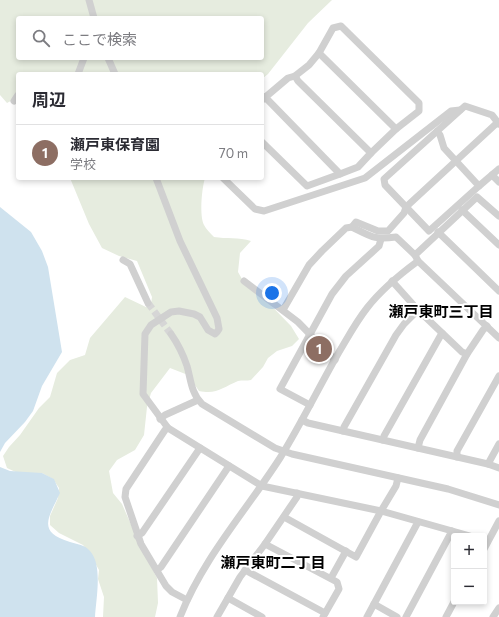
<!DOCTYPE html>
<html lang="ja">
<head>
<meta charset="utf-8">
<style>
	:root { --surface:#fff; --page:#f2f2f3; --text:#2b2b33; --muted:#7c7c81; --line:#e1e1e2; --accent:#111827 }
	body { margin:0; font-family:Commissioner,"Noto Sans JP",sans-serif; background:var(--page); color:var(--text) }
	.controls { position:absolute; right:12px; bottom:12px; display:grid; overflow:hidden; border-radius:4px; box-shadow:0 2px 6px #0003 }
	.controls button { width:36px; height:36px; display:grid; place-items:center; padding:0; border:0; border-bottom:1px solid var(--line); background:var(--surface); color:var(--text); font:20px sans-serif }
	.you { position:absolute; left:272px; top:293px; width:14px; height:14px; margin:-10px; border:3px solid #fff; border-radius:50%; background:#1a73e8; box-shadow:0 0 0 6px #1a73e833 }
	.badge { display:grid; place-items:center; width:26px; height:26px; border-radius:50%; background:var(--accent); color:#fff; font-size:13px; font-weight:700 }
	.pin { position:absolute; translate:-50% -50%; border:2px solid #fff; box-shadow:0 1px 4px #0006 }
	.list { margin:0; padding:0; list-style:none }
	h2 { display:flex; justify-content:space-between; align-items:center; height:52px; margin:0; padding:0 16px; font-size:17px }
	h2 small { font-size:13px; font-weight:400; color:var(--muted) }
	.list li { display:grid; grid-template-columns:26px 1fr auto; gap:12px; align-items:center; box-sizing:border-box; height:56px; padding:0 16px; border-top:1px solid var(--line) }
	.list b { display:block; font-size:15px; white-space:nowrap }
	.list p { margin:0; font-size:13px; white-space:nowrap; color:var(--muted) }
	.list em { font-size:13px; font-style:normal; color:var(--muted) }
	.icon { flex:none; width:22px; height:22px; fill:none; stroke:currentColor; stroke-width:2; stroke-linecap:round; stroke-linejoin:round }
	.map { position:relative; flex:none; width:499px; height:617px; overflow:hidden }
	.search { position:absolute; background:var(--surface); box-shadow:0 2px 6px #0003; left:16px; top:16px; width:248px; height:44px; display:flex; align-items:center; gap:10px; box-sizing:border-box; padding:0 14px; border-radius:4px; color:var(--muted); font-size:15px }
	.panel { position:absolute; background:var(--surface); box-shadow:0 2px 6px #0003; left:16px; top:72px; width:248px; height:108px; border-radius:4px }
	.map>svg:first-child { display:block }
	.green { fill:#e6ecdf; fill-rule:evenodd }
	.water { fill:#cfe2ee }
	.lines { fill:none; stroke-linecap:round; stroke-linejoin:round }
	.minor-tunnel { stroke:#d6d6d6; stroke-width:7; stroke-dasharray:7 3.5; stroke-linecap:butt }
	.minor { stroke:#d0d0d0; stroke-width:7 }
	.labels { text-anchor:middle; stroke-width:4; stroke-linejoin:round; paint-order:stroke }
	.neighbourhood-label { font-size:15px; font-weight:bold; fill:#000; stroke:#fff }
</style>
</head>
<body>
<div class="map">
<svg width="499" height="617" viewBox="0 0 499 617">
	<rect width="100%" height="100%" fill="#fff"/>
	<g class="green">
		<path d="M 0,0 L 332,0 L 308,23 L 268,74 L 262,79 L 262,74 L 18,74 L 18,97 L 7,103 L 0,95 ZM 18,18 L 262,18 L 262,58 L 18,58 Z"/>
		<path d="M 70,178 L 205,178 C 202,187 199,216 204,225 C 206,229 210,233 214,237 C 226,239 239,237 251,241 L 240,253 L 238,272 L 246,286 L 257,291 L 291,326 L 299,339 L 292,346 L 277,351 L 268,358 L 263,367 L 251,380 C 247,381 242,380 238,381 C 223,387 217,395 199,391 L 188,375 L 170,368 L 151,393 L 147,407 L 144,435 L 135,450 L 117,460 L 109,471 L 113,493 L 122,504 L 140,545 L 157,578 L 158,603 L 155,617 L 103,617 L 104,597 L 98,579 L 99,570 L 90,554 L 83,545 L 59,533 L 50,525 L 50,516 L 58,498 L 59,488 L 53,479 L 42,473 L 22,475 L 7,468 L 3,456 L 9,447 L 20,435 L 39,408 L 50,397 L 57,373 L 70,360 L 85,355 L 90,338 L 125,297 L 146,307 L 151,304 L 152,297 L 137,261 L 119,256 L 102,248 L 89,224 Z"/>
	</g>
	<g class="water">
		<polygon points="0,207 31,232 42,251 48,267 62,352 42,386 33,411 25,422 5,443 0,452"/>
		<path d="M 0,467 L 10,471 L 42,473 L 54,479 L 60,493 C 49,517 36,532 70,542 C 77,544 85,545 90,551 C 103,565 96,599 95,617 L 0,617 Z"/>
	</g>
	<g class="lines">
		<polyline class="minor-tunnel" points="148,303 171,334"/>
		<g class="minor">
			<polyline points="89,0 94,18"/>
			<polyline points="319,53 396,129 371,153"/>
			<polyline points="108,58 115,74"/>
			<polyline points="78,74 84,58"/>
			<polyline points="265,97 340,174 358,167 371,153 298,81 295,76"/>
			<polyline points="262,100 288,78 295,76 309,65 319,53 333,28 341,26 419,103 419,111 396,129"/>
			<polyline points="14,101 18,95"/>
			<polyline points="437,131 440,135 444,148 479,186 429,231 385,185 384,179 465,106 492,115 499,124"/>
			<polyline points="262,142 307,186 340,174"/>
			<polyline points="492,175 499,182"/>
			<polyline points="156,178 180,241 217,318 219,329 217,332 215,334 208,330 200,317 194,314 179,311 171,312 151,325 145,334 143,394 168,428 262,486 381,511 470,536"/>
			<polyline points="223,178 255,209 264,211 365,178 451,111 460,110"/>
			<polyline points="479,186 499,169"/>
			<polyline points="462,210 499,245"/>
			<path d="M 352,227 C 372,237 374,240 396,237 L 415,255 L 418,261 L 499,338"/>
			<polyline points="438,232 499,291"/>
			<polyline points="415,255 477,197 499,216"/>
			<polyline points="123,260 130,264 148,303"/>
			<polyline points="244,281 298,322 335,360"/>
			<polyline points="392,281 418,310 462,352 467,354"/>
			<polyline points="283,310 309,265 322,251 346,228 352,227 356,222 378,231 388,231 404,213 406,207 498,122"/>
			<path d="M 171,334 C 178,344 183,354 187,366 C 191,380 191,393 202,404 L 275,448 L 292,454 L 448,489 L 499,505"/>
			<polyline points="310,405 280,389 332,294 346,276 379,246 381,239"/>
			<polyline points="160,419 165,415 198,400"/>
			<polyline points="302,420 308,423 488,464 499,468"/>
			<polyline points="168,428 165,430 126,489 125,497 141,544 166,586 172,592 187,600"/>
			<polyline points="343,431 344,427 396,335 404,324 418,310"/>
			<polyline points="383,440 384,436 442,333"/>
			<polyline points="418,448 420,440 467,354 483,330 487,326"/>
			<polyline points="457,457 457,451 499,376"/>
			<polyline points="488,464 499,444"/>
			<polyline points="284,517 356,557 381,511 396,486 398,478"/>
			<polyline points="137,536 142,533 200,448"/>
			<polyline points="265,544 337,582 339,589 323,617"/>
			<polyline points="484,549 499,521"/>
			<polyline points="157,570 161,567 229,466"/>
			<polyline points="245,570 325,613"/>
			<polyline points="331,578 346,551"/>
			<polyline points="228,598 262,617"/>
			<polyline points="374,604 397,617"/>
			<path d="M 180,617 C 203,558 246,511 280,458 C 301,424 319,387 339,352 C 348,337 356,322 367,308 C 381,290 399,275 418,261"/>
			<polyline points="217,617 240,577 265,544 297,497 297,493"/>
			<polyline points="367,617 418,522"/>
			<polyline points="406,617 452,531"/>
			<polyline points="446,617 454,602"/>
			<polyline points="493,617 499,608"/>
		</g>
	</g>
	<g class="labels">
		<g class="neighbourhood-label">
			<text x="441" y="317">瀬戸東町三丁目</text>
			<text x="273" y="568">瀬戸東町二丁目</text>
		</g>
	</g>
</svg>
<div class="controls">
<button>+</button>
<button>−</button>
</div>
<div class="you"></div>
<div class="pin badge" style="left:319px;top:349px;background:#8d6e63">1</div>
<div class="search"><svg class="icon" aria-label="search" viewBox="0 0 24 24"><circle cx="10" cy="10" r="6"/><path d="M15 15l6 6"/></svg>ここで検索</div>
<section class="panel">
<h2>周辺<small></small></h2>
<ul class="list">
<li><span class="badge" style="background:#8d6e63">1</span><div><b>瀬戸東保育園</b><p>学校</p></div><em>70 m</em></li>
</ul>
</section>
</div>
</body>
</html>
